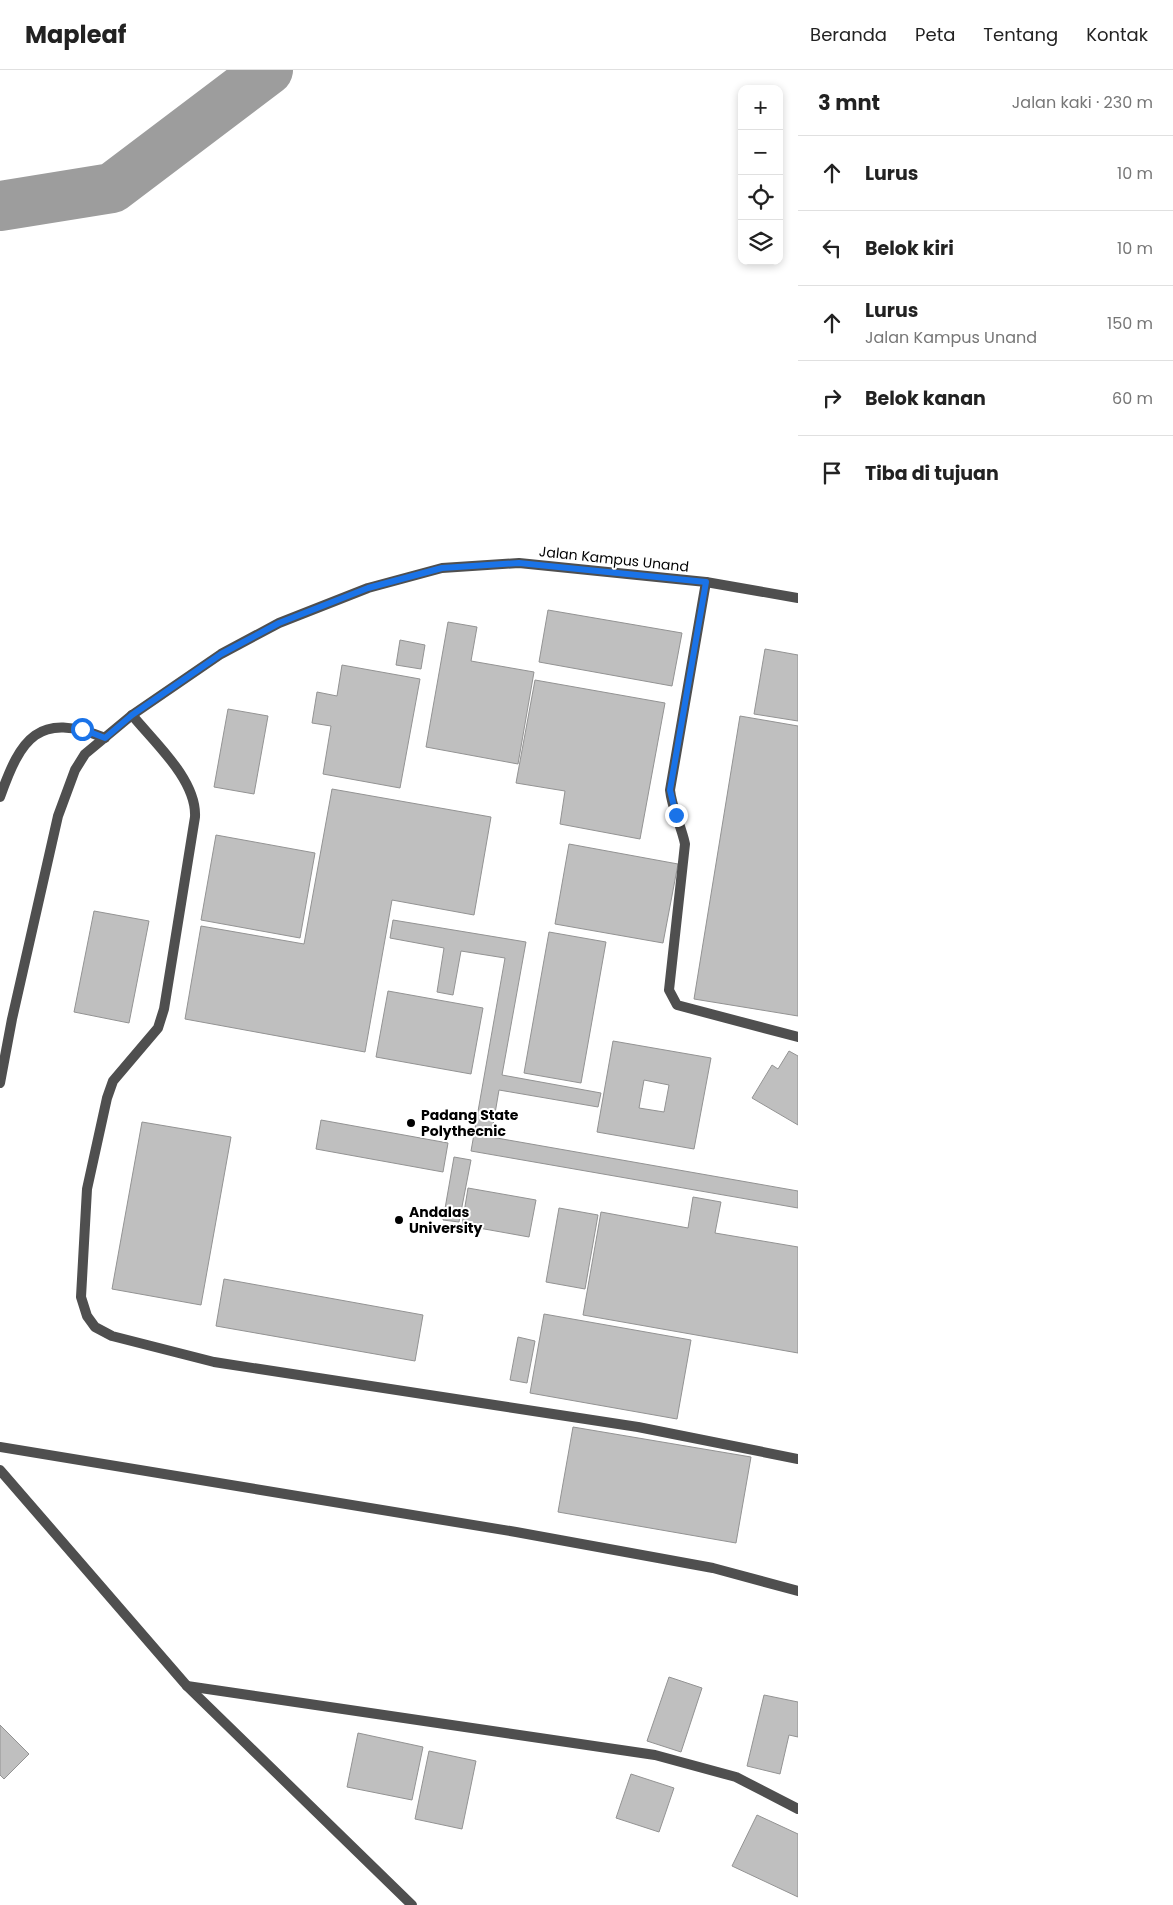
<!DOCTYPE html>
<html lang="id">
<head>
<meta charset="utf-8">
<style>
	:root { --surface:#fff; --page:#f2f2f2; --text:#222; --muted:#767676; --line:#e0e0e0 }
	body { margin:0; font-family:Poppins,sans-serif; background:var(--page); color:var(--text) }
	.controls { position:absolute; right:15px; top:15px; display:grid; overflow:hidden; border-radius:10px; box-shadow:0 2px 8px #0003 }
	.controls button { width:45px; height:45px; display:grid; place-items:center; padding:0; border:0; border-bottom:1px solid var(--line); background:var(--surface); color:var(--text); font:25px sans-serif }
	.stop { position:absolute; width:15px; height:15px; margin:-11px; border:4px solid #1a73e8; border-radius:50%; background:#fff }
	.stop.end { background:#1a73e8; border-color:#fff; box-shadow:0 1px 5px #0008 }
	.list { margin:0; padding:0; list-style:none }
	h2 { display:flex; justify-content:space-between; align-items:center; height:65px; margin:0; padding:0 20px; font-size:21px }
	h2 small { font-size:16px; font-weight:400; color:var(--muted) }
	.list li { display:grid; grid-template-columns:32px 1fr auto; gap:15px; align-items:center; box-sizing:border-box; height:75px; padding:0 20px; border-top:1px solid var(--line) }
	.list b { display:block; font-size:19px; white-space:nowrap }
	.list p { margin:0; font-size:16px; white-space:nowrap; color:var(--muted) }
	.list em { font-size:16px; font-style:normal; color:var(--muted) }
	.icon { flex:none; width:28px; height:28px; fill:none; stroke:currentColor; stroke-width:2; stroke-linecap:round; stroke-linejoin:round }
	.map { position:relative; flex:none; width:798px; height:1835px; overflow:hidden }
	header { display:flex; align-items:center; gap:30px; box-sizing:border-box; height:70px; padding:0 25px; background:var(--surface); border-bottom:1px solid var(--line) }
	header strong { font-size:24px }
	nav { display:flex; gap:28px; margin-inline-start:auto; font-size:18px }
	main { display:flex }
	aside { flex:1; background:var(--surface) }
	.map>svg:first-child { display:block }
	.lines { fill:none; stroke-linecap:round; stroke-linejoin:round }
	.river { stroke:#9d9d9d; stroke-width:50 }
	.building { fill:#bfbfbf; stroke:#939393; fill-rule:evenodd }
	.lane { stroke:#4f4f4f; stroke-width:10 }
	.street { stroke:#4f4f4f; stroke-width:10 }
	.route { stroke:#1a73e8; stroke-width:6 }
	.poi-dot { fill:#000; stroke:#fff; stroke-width:2 }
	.labels { text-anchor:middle; stroke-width:4; stroke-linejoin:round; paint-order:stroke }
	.street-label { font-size:14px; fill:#000; stroke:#fff }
	.poi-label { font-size:14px; font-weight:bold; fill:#000; stroke:#fff; text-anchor:start }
</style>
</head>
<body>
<header>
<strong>Mapleaf</strong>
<nav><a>Beranda</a><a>Peta</a><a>Tentang</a><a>Kontak</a></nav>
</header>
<main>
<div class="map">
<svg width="798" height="1835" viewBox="0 0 798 1835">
	<rect width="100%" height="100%" fill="#fff"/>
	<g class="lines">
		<polyline class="river" points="0,136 112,118 268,0"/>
	</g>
	<g class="building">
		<polygon points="548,540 682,563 672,616 539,592"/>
		<polygon points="448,552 477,557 471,591 534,602 518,694 426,677"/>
		<polygon points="400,570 425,575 421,599 396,595"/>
		<polygon points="765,579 798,585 798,651 754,644"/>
		<polygon points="342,595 420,609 400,718 323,704 331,656 312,653 317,622 337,626"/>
		<polygon points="535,610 665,633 640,769 560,754 565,721 516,713"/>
		<polygon points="228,639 268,646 254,724 214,717"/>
		<polygon points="740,646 798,656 798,946 694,929"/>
		<polygon points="332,719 491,747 474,845 392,830 365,982 185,949 201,856 304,874"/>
		<polygon points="216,765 315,783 300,868 201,850"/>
		<polygon points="569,774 678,794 663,873 555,854"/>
		<polygon points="94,841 149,851 129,953 74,942"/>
		<polygon points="393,850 526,872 502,1005 601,1023 598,1037 499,1020 491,1067 798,1121 798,1138 471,1081 505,888 461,881 453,925 437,922 444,878 390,868"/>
		<polygon points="549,862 606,872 581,1013 524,1003"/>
		<polygon points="388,921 483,938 471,1004 376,987"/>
		<path d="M 613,971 L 711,988 L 694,1079 L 597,1062 ZM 644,1010 L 669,1015 L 664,1042 L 639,1038 Z"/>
		<polygon points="789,981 798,986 798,1055 752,1028 772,995 778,999"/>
		<polygon points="321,1050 448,1073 443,1102 316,1079"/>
		<polygon points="142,1052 231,1067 201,1235 112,1219"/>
		<polygon points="454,1087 471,1090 459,1152 443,1150"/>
		<polygon points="468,1118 536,1130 529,1167 462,1155"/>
		<polygon points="693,1127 721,1132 715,1163 798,1177 798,1283 583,1245 601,1142 688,1158"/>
		<polygon points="559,1138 598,1145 585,1219 546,1212"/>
		<polygon points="224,1209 423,1245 415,1291 216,1256"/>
		<polygon points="544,1244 691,1270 677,1349 530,1323"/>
		<polygon points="518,1267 535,1271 527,1313 510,1310"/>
		<polygon points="573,1357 751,1387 736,1473 558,1442"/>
		<polygon points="669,1607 702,1618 681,1682 647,1671"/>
		<polygon points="764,1625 798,1632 798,1667 789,1665 780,1704 747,1696"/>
		<polygon points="0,1655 29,1684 4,1709 0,1705"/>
		<polygon points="358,1663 423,1677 412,1730 347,1717"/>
		<polygon points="429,1681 476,1691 462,1759 415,1749"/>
		<polygon points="631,1704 674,1718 659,1762 616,1748"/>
		<polygon points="757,1745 798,1764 798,1827 732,1796"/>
	</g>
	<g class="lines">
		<g class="lane">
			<path d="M 706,512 L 670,720 C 672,739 681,755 685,774 L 669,920 L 677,935 L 798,967"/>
			<path d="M 132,645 C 154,672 197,710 195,747 L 164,939 L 158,958 L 113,1011 L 107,1028 L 87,1119 L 81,1227 L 87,1246 L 95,1257 L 112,1266 L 214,1292 L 638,1357 L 798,1389"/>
			<path d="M 0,727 C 21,668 38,641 105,668"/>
			<polyline points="0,1400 187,1616 412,1835"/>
			<polyline points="187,1616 655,1685 736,1707 798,1739"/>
		</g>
		<g class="street">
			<polyline points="0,1013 12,949 58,746 75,700 85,684 132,645 221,584 279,553 368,518 442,498 519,493 706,512 798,528"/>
			<polyline points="0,1377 516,1462 713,1498 798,1521"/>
		</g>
	</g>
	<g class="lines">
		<polyline class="route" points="82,659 105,668 132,645 221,584 279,553 368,518 442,498 519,493 706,512 670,720 676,745"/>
	</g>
	<g class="poi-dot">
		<circle cx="411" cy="1053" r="5"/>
		<circle cx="399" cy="1150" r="5"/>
	</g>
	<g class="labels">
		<g class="street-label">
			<text transform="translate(614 489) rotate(6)" y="5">Jalan Kampus Unand</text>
		</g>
		<g class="poi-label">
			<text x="421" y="1050">Padang State<tspan x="421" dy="16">Polythecnic</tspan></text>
			<text x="409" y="1147">Andalas<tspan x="409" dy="16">University</tspan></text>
		</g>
	</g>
</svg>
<div class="controls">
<button>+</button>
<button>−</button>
<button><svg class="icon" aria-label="locate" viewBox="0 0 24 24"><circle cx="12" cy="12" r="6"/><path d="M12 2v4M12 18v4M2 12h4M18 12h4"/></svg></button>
<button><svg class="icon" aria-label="layers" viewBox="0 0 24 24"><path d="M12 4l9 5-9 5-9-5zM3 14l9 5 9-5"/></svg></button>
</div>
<div class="stop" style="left:82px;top:659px"></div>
<div class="stop end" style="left:676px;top:745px"></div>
</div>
<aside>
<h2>3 mnt<small>Jalan kaki · 230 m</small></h2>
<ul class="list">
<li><svg class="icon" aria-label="ahead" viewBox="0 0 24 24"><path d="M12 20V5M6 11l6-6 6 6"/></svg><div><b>Lurus</b></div><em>10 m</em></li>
<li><svg class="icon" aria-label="left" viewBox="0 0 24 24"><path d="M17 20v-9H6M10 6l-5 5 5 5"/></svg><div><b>Belok kiri</b></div><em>10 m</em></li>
<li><svg class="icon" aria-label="ahead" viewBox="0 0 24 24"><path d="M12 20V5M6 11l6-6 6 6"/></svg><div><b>Lurus</b><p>Jalan Kampus Unand</p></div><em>150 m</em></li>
<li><svg class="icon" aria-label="right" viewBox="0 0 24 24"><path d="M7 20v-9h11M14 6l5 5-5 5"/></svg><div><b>Belok kanan</b></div><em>60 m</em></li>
<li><svg class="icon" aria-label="arrive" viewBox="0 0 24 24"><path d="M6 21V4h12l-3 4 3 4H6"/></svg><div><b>Tiba di tujuan</b></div></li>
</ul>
</aside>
</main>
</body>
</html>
